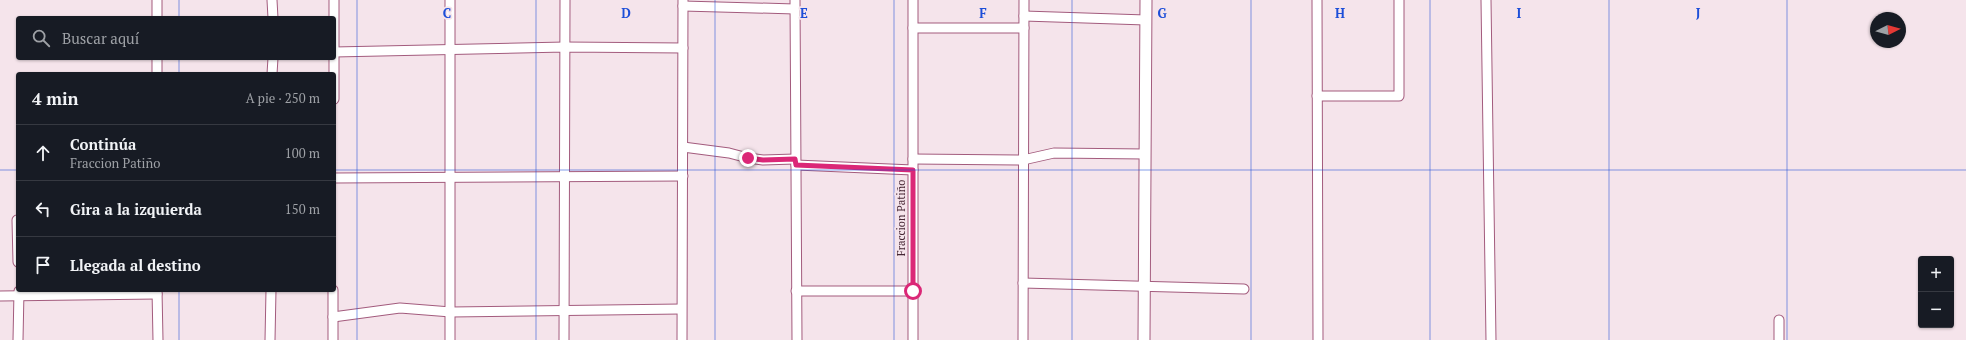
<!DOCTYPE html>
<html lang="es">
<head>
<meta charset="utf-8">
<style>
	:root { --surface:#171b24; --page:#20242c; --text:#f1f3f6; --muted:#9ea1a6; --line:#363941 }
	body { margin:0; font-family:"PT Serif",serif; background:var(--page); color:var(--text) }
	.controls { position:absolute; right:12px; bottom:12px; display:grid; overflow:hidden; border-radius:4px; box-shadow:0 1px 3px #0004 }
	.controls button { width:36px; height:36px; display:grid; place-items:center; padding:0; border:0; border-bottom:1px solid var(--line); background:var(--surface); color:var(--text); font:20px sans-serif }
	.compass { position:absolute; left:1870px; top:12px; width:36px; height:36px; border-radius:50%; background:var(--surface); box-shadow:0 1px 3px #0004; rotate:84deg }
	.stop { position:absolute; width:12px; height:12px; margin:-9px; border:3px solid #db2777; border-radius:50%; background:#fff }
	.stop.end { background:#db2777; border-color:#fff; box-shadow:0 1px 4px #0008 }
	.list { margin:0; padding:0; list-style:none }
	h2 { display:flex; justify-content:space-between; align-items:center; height:52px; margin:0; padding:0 16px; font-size:17px }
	h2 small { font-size:13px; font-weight:400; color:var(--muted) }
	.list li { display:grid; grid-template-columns:26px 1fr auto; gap:12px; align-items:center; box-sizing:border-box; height:56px; padding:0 16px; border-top:1px solid var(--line) }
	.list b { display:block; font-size:15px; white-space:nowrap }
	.list p { margin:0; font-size:13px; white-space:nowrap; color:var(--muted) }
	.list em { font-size:13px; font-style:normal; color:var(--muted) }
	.icon { flex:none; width:22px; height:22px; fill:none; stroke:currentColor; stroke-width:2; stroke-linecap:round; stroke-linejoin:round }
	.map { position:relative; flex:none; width:1966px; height:340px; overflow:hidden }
	.search { position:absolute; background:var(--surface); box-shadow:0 1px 3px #0004; left:16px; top:16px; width:320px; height:44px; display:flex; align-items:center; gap:10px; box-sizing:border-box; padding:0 14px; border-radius:4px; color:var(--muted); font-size:15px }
	.panel { position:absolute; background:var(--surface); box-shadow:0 1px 3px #0004; left:16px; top:72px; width:320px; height:220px; border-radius:4px }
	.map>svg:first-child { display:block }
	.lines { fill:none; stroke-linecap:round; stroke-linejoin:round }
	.minor-casing { stroke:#a35b7d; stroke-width:11 }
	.tertiary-casing { stroke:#a35b7d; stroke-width:13 }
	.minor { stroke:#fff; stroke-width:9 }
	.tertiary { stroke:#fff; stroke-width:11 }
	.route { stroke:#db2777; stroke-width:5 }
	.grid { fill:none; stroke:#1d4ed8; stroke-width:1; stroke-opacity:0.55 }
	.labels { text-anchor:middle; stroke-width:3.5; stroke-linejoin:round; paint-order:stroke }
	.street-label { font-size:11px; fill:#462735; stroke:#f5e4eb }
	.grid-label { font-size:13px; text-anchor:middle; font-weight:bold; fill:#1d4ed8; stroke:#f5e4eb; stroke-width:3.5; stroke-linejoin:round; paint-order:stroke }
</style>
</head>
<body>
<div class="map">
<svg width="1966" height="340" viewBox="0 0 1966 340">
	<rect width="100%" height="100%" fill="#f5e4eb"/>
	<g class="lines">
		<defs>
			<g id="minor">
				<polyline points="157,0 157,18"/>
				<polyline points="272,0 273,18"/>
				<polyline points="334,0 334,99"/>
				<polyline points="450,0 450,340"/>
				<polyline points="795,0 797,340"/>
				<polyline points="1317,0 1318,340"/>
				<polyline points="1486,0 1491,340"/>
				<polyline points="683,6 795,9"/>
				<polyline points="1024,16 1146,20"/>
				<polyline points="913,28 1024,28"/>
				<polyline points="334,52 565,47 683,48"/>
				<polyline points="157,58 157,74"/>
				<polyline points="272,74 273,58"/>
				<polyline points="1317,96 1399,96 1399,0"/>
				<polyline points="683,147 729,153 748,158 763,160 795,159"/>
				<polyline points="913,159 1023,160 1054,153 1145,154"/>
				<polyline points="796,165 913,170"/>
				<polyline points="334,178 683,176"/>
				<polyline points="17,220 18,262"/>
				<polyline points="1023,283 1244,289"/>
				<polyline points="157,290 158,340"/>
				<polyline points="796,291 913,291"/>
				<polyline points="0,296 157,294"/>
				<polyline points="333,317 400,308 451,312 681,309"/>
				<polyline points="1779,320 1779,340"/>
				<polyline points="18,340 19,291"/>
				<polyline points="270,340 271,290"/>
				<polyline points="333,340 333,290"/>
				<polyline points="564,340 565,0"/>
				<polyline points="682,340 683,0"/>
				<polyline points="913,340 913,0"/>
				<polyline points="1023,340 1024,0"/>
			</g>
			<polyline id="tertiary" points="1144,340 1146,0"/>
		</defs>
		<use href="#minor" class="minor-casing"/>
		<use href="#tertiary" class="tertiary-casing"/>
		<use href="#minor" class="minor"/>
		<use href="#tertiary" class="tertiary"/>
	</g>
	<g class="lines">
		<polyline class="route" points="748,158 763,160 795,159 796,165 913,170 913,291"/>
	</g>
	<path class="grid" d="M 179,0 L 179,18M 357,0 L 357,340M 536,0 L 536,340M 715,0 L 715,340M 894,0 L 894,340M 1072,0 L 1072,340M 1251,0 L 1251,340M 1430,0 L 1430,340M 1609,0 L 1609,340M 1787,0 L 1787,340M 179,58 L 179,74M 0,170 L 18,170M 334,170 L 1966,170M 179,290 L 179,340"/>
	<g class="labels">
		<g class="street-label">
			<text transform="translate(901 218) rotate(-90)" y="4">Fraccion Patiño</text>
		</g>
	</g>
	<g class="grid-label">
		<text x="447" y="18">C</text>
		<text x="626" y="18">D</text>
		<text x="804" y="18">E</text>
		<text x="983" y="18">F</text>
		<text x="1162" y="18">G</text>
		<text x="1340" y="18">H</text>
		<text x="1519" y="18">I</text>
		<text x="1698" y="18">J</text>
	</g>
</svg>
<div class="controls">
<button>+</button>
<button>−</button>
</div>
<svg class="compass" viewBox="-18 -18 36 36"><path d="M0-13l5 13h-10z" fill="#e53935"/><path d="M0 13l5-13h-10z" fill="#9ea1a6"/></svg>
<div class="stop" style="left:913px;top:291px"></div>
<div class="stop end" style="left:748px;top:158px"></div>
<div class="search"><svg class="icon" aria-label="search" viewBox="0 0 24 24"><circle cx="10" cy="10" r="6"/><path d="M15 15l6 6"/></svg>Buscar aquí</div>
<section class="panel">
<h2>4 min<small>A pie · 250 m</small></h2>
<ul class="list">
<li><svg class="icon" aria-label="ahead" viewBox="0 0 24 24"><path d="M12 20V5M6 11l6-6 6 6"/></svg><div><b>Continúa</b><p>Fraccion Patiño</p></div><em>100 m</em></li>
<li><svg class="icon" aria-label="left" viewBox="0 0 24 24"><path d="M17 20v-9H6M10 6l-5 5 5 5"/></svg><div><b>Gira a la izquierda</b></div><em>150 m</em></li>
<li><svg class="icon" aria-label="arrive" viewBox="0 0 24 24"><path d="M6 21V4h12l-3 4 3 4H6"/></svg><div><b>Llegada al destino</b></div></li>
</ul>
</section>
</div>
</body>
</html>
